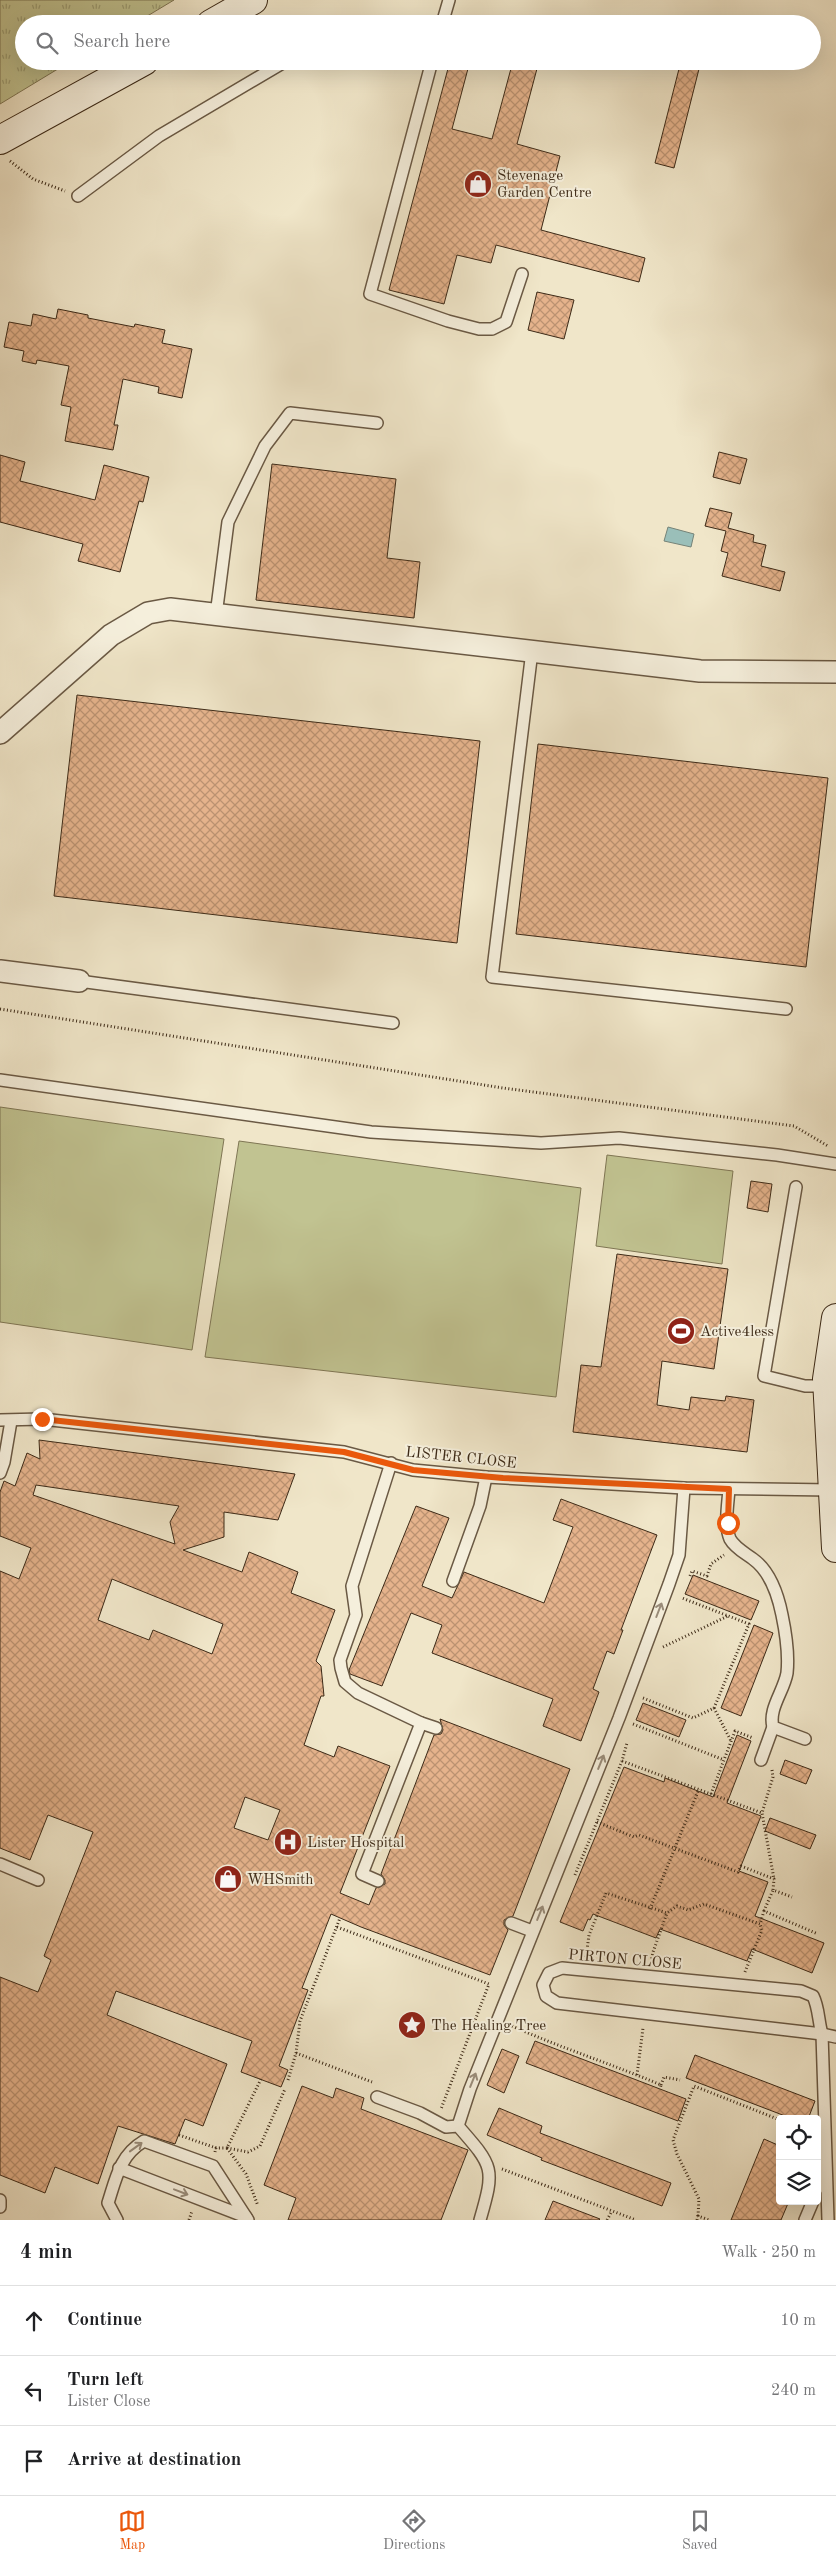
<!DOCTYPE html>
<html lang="en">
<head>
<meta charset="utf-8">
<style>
	:root { --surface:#fff; --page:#f2f2f2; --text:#202124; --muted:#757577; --line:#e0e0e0; --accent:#ea580c }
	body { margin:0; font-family:"Old Standard TT",serif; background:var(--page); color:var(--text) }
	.controls { position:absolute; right:15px; bottom:15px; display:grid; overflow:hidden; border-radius:5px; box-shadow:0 5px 20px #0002 }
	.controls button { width:45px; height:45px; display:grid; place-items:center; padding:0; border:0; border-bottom:1px solid var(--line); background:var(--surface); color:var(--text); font:25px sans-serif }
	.stop { position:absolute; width:15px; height:15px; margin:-11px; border:4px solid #ea580c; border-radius:50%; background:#fff }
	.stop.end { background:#ea580c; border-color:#fff; box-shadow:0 1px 5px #0008 }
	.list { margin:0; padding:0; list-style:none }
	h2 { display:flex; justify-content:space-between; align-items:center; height:65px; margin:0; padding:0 20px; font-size:21px }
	h2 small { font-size:16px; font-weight:400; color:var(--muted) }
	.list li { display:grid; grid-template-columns:32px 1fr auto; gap:15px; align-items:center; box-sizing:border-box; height:70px; padding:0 20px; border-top:1px solid var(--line) }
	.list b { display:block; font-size:19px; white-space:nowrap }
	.list p { margin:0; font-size:16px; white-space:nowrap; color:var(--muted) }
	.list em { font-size:16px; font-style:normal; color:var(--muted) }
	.icon { flex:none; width:28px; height:28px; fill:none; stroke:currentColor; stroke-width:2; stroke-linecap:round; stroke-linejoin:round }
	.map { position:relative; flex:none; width:836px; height:2220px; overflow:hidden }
	.search { position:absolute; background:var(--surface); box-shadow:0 5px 20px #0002; left:15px; right:15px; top:15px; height:55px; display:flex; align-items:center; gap:12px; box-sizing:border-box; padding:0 18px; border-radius:28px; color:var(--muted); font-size:19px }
	.sheet { height:275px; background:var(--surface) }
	nav { display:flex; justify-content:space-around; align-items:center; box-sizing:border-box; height:70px; border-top:1px solid var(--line); background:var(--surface); font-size:14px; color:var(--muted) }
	nav a { display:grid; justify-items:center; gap:2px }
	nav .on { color:var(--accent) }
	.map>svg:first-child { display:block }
	.grass { fill:url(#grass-tufts); stroke:#7f7654 }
	.green { fill:#c1c391; stroke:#7f7654 }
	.water { fill:#9abfb9; stroke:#758378 }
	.building { fill:url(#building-cross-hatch); stroke:#3d2a17; fill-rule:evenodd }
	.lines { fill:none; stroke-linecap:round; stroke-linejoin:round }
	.lane-casing { stroke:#6a5944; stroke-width:14 }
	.street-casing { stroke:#6a5944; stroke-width:24 }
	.secondary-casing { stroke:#3d2a17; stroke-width:30 }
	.path { stroke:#3d2a17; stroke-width:3; stroke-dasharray:1 2.5; stroke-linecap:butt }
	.lane { stroke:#f5efdc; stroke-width:11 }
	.street { stroke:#f5efdc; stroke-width:21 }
	.secondary { stroke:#f5efdc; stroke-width:28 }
	.oneway { stroke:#998c7a }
	.route { stroke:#ea580c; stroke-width:6 }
	.labels { text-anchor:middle; stroke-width:4; stroke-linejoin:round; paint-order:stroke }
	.poi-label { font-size:15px; fill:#3d2a17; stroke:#f5efdc; text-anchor:start }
	.street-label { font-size:15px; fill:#3d2a17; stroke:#f5efdc }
</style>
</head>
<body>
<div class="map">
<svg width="836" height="2220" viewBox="0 0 836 2220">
	<defs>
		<pattern id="grass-tufts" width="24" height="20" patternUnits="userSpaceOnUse" patternTransform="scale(1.25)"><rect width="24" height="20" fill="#c1c391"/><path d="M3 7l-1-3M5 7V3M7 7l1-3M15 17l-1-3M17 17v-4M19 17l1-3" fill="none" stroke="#9e9f75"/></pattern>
		<pattern id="building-cross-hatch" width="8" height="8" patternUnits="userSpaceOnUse" patternTransform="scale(1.25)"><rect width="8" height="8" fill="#e5b38c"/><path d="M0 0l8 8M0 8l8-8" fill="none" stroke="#bb9271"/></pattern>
	</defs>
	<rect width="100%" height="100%" fill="#f0e6c9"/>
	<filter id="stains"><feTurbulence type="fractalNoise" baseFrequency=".004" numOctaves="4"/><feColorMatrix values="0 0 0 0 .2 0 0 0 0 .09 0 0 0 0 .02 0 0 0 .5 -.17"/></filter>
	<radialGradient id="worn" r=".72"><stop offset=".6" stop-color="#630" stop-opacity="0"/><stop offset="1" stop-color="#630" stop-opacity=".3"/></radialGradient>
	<polygon class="grass" points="0,0 174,0 134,24 24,24 24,61 71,61 0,104"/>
	<g class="green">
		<polygon points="0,1107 224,1139 192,1350 0,1322"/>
		<polygon points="239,1141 581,1188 556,1397 205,1357"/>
		<polygon points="607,1155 733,1171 722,1264 596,1246"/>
	</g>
	<polygon class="water" points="668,527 694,534 691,547 664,541"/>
	<g class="building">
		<polygon points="450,61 470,61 452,129 492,139 513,61 539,61 517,144 560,156 541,230 645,258 639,282 496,245 491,263 457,255 444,304 389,290"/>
		<polygon points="681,61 701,61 674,168 655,163"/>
		<polygon points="537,292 574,300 564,339 528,330"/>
		<polygon points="58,309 88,315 88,318 134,327 135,324 165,330 162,343 192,349 182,398 158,393 159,387 123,379 114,425 118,425 113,450 65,441 71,407 61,405 69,366 37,360 36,364 22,361 24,351 4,347 9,322 31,326 33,314 56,319"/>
		<polygon points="719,452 747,459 740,484 713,477"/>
		<polygon points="0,455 25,462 20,481 95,500 104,465 149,477 143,502 139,501 120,572 78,561 83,544 0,522"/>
		<polygon points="272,464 396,479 387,558 420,562 414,618 256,600"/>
		<polygon points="710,508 732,513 728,528 754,535 753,542 766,545 761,566 785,572 780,591 722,576 728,553 721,551 726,531 705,526"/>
		<polygon points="77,695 480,741 457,943 54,896"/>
		<polygon points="538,744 828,778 806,967 516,934"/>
		<polygon points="751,1181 772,1184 768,1212 747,1208"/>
		<polygon points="617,1254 728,1269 714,1369 662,1361 657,1405 689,1410 691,1397 725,1401 726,1396 754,1400 747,1452 573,1432 581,1365 601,1367"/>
		<path d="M 39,1440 L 295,1474 L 278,1520 L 224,1512 L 224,1537 L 183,1550 L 242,1572 L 249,1552 L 298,1572 L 291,1593 L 335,1610 L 316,1661 L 321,1666 L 324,1696 L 321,1696 L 304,1745 L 334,1757 L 338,1746 L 390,1766 L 340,1893 L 369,1905 L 376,1888 L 385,1884 L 385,1880 L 381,1874 L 434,1735 L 441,1734 L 443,1730 L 440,1719 L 570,1769 L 513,1916 L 504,1920 L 504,1925 L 508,1930 L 490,1975 L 361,1927 L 331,1914 L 302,1988 L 308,1990 L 279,2066 L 288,2070 L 281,2087 L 241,2072 L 252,2041 L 116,1991 L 107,2015 L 227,2064 L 203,2126 L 185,2119 L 175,2144 L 118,2126 L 98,2184 L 55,2167 L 45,2193 L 0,2175 L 0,1977 L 38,1992 L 51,1960 L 44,1956 L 93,1832 L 48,1815 L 30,1860 L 0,1848 L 0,1571 L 19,1579 L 31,1548 L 0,1536 L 0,1492 L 4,1481 L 15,1486 L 27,1453 L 40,1459 ZM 36,1485 L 179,1506 L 170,1522 L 175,1544 L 33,1495 ZM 112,1579 L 223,1624 L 212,1654 L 153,1630 L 149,1640 L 98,1620 ZM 245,1797 L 280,1810 L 268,1840 L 234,1828 Z"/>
		<polygon points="561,1499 657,1535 621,1630 623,1630 614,1654 607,1651 593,1689 599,1692 581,1741 543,1726 553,1699 432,1653 442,1625 411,1613 382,1686 350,1674 349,1670 416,1506 449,1518 422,1586 452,1598 464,1572 544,1603 573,1527 553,1520"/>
		<polygon points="693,1575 759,1601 751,1620 685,1594"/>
		<polygon points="754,1625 773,1633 741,1716 721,1708"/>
		<polygon points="643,1703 686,1720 679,1737 636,1720"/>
		<polygon points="737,1735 751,1741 727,1803 761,1816 739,1871 768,1882 755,1916 824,1943 812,1973 752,1949 747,1961 660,1929 656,1938 593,1914 590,1920 588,1919 583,1931 560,1922 624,1767 664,1782 665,1778 713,1797"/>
		<polygon points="785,1760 812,1770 806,1784 780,1774"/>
		<polygon points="770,1818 816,1835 810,1849 765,1831"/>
		<polygon points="535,2041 686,2099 678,2121 526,2063"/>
		<polygon points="502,2049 519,2056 504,2093 487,2085"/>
		<polygon points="695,2055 815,2101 808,2119 793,2119 686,2078"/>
		<polygon points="302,2086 333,2098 336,2088 364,2098 361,2109 468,2150 441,2220 288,2220 296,2198 264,2185"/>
		<polygon points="499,2108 542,2126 540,2133 671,2183 662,2206 541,2160 542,2158 487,2135"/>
		<polygon points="764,2139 780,2146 780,2201 789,2201 781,2220 731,2220"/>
		<polygon points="553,2201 600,2219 599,2220 545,2220"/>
	</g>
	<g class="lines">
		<defs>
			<g id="lane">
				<polyline points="442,24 449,0"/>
				<polyline points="432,61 370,294 448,321 479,329 492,329 506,322 522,274"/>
				<polyline points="78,196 159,136 286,61"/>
				<polyline points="216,615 228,522 265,446 290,413 377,423"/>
				<polyline points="532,651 492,977 786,1009"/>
				<polyline points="79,981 393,1023"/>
				<polyline points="0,1080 371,1132 541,1143 619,1138 777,1155 836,1164"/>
				<polyline points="796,1187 764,1376 805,1386 827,1386"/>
				<polyline points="0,1420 42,1419 344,1452 413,1470 486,1477 684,1488 831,1490"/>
				<polyline points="0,1473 4,1462 11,1421"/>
				<path d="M 729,1489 C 728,1504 724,1525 730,1539 C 735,1548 745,1553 753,1559 C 771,1572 778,1595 782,1615 C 786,1634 789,1654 787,1673 C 784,1691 768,1709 773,1727 L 805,1739"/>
				<polyline points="453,1581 480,1506 486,1477"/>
				<polyline points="421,1723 436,1728"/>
				<polyline points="761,1760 773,1727"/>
				<polyline points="0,1864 38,1880"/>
				<polyline points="378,1881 362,1874 421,1723 358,1693 345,1682 341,1668 340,1660 356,1615 352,1586 391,1463"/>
				<polyline points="511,1923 532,1931"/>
				<path d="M 562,1968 L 801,1991 L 813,1996 C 819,2008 818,2020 822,2034 L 557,2003 L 546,1996 L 543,1985 L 549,1973 Z"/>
				<path d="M 377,2097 L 420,2113 L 446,2127 L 458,2126 C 494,2167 495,2168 480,2220"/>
				<polyline points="458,2126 470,2089 619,1718 669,1584 679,1555 684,1488"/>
				<polyline points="119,2168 246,2217"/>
				<polyline points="817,2189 825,2170"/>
				<polyline points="0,2200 0,2207"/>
				<path d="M 117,2220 L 108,2203 C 116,2178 120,2155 144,2141 L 213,2166 L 248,2220"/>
				<polyline points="805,2220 813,2201"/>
				<polyline points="828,2220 822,2034 836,2037"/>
			</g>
			<g id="street">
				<polyline points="0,733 111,635 148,613 170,609 700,671 836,672"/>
				<polyline points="0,971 79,981"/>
			</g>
			<g id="secondary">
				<polyline points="211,24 253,0"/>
				<polyline points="0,140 144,61"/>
				<polyline points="836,1318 827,1379 836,1548"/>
			</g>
		</defs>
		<use href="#lane" class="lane-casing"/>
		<use href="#street" class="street-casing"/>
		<use href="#secondary" class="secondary-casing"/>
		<g class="path">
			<polyline points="10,161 33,179 65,191"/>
			<polyline points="0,1009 503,1088 794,1126 828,1146"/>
			<polyline points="690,1576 692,1571 707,1576 711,1564 724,1555"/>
			<polyline points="663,1647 728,1616"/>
			<polyline points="643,1698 693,1718 714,1708 749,1624 682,1598"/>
			<polyline points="714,1708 731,1741"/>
			<polyline points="633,1724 724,1760"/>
			<polyline points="622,1761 762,1813"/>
			<polyline points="772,1770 773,1777 762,1813 774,1879"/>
			<polyline points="711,1794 735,1731 753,1738"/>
			<polyline points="597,1822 634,1837 639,1835 738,1872 741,1866 774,1879 773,1890 792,1897"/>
			<polyline points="575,1875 622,1761 627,1743"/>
			<polyline points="650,1909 699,1789"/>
			<polyline points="764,1911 773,1890"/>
			<polyline points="337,1927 489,1984 441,2109"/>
			<polyline points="586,1957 589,1935 606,1893 667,1913 677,1906 688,1910 704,1904 760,1924 764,1911 818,1934"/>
			<polyline points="651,1962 653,1952 667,1913"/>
			<polyline points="745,1972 762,1930 760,1924"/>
			<path d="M 512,2026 C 561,2048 612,2064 661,2085 L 660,2089"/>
			<polyline points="296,2053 372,2082"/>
			<polyline points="637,2075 643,2028"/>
			<polyline points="288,2080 296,2053 300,2021 340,1918"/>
			<polyline points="661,2085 664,2077 680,2080"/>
			<polyline points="179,2135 216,2148"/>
			<polyline points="227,2148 248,2152 260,2146 285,2089"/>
			<polyline points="227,2148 246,2174 258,2206"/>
			<polyline points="215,2152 216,2148 227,2148 261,2079"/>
			<polyline points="502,2169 636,2220"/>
			<polyline points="698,2216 699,2199 677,2154 673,2140 694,2086 780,2120"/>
			<polyline points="189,2220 192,2211"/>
			<polyline points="607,2220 612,2211"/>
			<polyline points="697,2220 698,2216 709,2220"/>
		</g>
		<use href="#lane" class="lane"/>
		<use href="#street" class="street"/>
		<use href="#secondary" class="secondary"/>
	</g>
	<defs><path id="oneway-shaft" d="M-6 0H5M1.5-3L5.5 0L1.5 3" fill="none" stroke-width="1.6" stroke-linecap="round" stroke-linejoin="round" transform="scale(1.25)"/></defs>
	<g class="oneway">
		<use href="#oneway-shaft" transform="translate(659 1610) rotate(-69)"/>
		<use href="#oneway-shaft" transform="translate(601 1762) rotate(-68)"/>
		<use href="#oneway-shaft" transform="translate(540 1913) rotate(-68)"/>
		<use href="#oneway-shaft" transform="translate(473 2080) rotate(-68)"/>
		<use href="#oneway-shaft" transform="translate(136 2147) rotate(-36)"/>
		<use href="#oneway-shaft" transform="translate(181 2192) rotate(21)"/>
	</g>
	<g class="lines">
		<polyline class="route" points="42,1419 344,1452 413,1470 503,1478 729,1489 728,1523"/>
	</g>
	<defs>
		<symbol id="shop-disc" viewBox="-11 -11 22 22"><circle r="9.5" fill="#8f2418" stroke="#f5efdc"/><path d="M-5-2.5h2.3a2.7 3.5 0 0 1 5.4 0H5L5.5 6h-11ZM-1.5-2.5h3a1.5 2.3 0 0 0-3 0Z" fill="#fff"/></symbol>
		<symbol id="stadium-disc" viewBox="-11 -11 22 22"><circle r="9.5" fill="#8f2418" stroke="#f5efdc"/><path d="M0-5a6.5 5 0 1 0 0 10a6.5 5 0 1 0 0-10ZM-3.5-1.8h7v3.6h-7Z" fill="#fff"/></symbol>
		<symbol id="hospital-disc" viewBox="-11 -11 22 22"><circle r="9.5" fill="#8f2418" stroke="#f5efdc"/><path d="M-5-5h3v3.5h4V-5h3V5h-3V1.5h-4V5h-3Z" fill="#fff"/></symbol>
		<symbol id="sight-disc" viewBox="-11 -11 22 22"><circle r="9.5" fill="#8f2418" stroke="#f5efdc"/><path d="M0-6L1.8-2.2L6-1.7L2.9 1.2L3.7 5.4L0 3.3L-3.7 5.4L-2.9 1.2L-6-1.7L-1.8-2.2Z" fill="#fff"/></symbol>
	</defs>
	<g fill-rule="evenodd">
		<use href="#shop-disc" x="462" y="168" width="32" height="32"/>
		<use href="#stadium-disc" x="665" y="1315" width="32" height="32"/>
		<use href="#hospital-disc" x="272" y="1826" width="32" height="32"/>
		<use href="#shop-disc" x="212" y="1863" width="32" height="32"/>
		<use href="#sight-disc" x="396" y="2009" width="32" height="32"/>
	</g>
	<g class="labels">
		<g class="poi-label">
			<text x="497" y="180">Stevenage<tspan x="497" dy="17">Garden Centre</tspan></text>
			<text x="700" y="1336">Active4less</text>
			<text x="307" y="1847">Lister Hospital</text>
			<text x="247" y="1884">WHSmith</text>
			<text x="431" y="2030">The Healing Tree</text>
		</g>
		<g class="street-label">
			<text transform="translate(461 1457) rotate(6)" y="5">LISTER CLOSE</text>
			<text transform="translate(625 1959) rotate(5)" y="5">PIRTON CLOSE</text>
		</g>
	</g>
	<rect width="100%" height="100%" filter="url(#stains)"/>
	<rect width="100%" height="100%" fill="url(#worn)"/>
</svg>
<div class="controls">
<button><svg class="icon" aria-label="locate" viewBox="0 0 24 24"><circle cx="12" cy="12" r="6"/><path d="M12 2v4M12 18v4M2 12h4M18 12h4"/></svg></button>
<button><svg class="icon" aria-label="layers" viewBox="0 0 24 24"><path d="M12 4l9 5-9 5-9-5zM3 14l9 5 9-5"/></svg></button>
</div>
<div class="stop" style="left:728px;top:1523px"></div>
<div class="stop end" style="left:42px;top:1419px"></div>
<div class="search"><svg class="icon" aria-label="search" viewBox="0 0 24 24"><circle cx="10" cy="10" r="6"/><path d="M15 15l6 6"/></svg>Search here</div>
</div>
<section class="sheet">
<h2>4 min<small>Walk · 250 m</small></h2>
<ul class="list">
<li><svg class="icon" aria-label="ahead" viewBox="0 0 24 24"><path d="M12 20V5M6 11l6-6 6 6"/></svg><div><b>Continue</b></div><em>10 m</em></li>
<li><svg class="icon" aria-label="left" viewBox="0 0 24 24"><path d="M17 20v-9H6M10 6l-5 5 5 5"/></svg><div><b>Turn left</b><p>Lister Close</p></div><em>240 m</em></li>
<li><svg class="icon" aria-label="arrive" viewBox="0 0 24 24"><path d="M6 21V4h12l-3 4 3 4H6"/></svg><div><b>Arrive at destination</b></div></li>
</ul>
</section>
<nav>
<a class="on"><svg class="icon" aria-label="map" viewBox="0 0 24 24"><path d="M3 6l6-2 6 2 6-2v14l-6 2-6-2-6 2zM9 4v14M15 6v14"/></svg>Map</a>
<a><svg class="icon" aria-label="directions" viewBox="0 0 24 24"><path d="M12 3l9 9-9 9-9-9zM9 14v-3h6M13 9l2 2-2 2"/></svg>Directions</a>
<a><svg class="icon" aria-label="saved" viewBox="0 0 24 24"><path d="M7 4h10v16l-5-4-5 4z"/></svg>Saved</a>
</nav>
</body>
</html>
